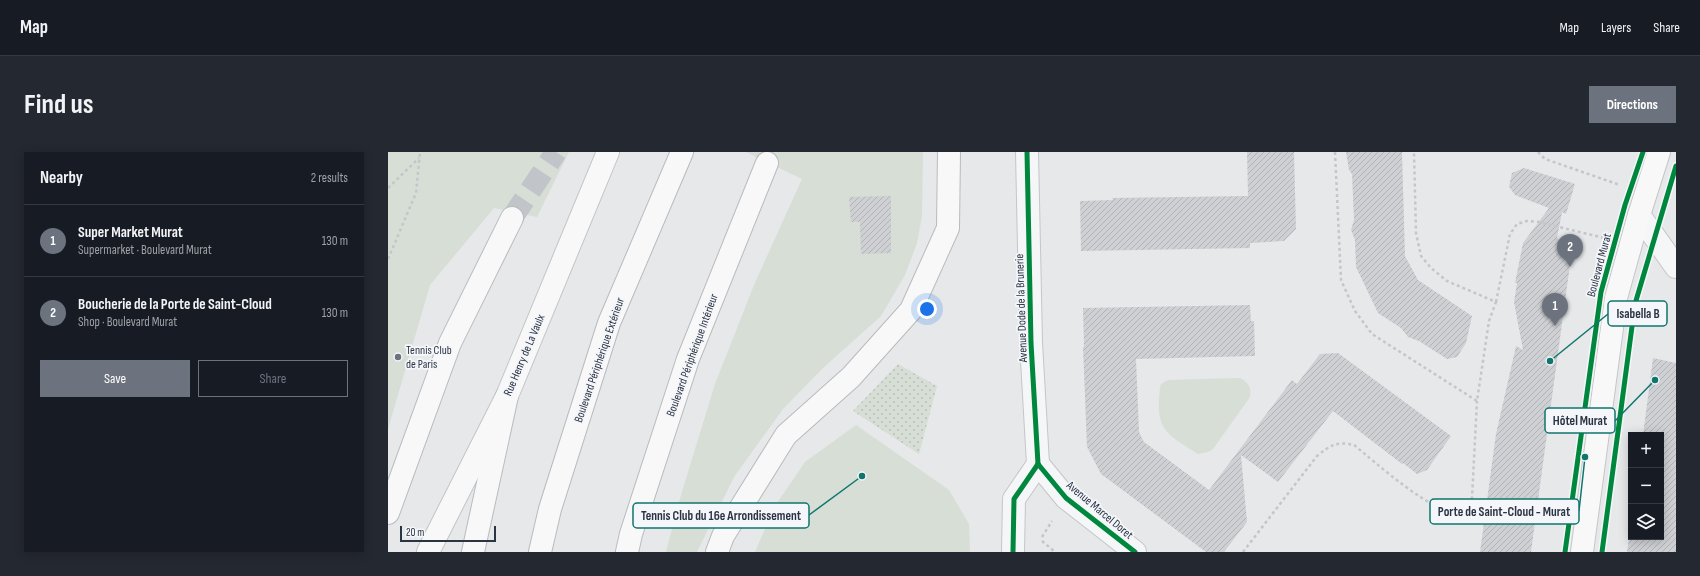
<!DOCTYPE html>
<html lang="en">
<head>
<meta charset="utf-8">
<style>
	:root { --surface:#171b24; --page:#242831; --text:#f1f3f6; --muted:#9ea1a6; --line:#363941; --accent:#6c737f }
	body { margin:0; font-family:"Sofia Sans Condensed",sans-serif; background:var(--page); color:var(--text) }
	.controls { position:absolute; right:12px; bottom:12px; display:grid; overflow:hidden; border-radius:0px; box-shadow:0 2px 10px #0003 }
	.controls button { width:36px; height:36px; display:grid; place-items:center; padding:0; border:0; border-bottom:1px solid var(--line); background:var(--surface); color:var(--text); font:20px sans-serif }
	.scale { position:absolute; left:12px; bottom:10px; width:96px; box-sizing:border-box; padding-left:4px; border:2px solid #2b3445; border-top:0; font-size:11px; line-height:14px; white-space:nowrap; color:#2b3445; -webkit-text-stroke:3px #f4f6f9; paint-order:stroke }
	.you { position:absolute; left:539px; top:157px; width:14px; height:14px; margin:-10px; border:3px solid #fff; border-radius:50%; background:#1a73e8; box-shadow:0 0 0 6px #1a73e833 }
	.badge { display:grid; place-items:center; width:26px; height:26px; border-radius:50%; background:var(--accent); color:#fff; font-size:13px; font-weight:700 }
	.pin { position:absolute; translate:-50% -33px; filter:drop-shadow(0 1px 2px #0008) }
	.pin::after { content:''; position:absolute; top:21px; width:14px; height:12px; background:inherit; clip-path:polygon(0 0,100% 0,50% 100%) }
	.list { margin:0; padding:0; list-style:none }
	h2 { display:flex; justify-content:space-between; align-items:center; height:52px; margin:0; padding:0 16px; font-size:17px }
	h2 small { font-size:13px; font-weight:400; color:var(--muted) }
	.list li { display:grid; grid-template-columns:26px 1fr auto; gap:12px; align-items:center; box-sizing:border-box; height:72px; padding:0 16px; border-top:1px solid var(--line) }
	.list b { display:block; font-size:15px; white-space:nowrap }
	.list p { margin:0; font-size:13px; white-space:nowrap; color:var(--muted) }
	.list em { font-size:13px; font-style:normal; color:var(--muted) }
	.actions { display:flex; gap:8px; padding:12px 16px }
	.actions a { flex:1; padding:9px 0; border:1px solid var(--accent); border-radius:0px; text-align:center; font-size:14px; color:var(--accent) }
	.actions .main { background:var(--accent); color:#fff }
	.icon { flex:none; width:22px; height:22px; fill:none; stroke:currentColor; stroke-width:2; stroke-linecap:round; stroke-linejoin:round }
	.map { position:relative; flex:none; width:1288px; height:400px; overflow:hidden; border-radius:0px }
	header { display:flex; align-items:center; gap:24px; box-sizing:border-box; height:56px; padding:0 20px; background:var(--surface); border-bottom:1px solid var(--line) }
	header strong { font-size:19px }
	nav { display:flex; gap:22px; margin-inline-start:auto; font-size:14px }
	.intro { display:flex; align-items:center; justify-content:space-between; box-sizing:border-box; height:96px; padding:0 24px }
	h1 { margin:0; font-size:28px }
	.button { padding:10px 18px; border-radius:0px; background:var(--accent); color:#fff; font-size:14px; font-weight:700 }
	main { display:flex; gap:24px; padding:0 24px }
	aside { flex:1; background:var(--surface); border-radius:0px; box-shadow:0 2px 10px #0003 }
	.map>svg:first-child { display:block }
	.grass { fill:#d6ded6 }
	.park { fill:url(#park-dots) }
	.building { fill:url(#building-hatch) }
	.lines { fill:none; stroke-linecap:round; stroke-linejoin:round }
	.trunk-tunnel { stroke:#c1c4c9; stroke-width:22; stroke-dasharray:22 11; stroke-linecap:butt }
	.minor-casing { stroke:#c4c6c8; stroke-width:24 }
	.secondary-casing { stroke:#c4c6c8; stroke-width:24 }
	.primary-casing { stroke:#c2c5c8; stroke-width:24 }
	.trunk-casing { stroke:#b8bbbf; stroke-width:24 }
	.path { stroke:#c5c6ca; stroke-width:2.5; stroke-dasharray:3 3; stroke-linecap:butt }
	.minor { stroke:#f5f6f7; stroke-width:22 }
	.secondary { stroke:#f8f8f8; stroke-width:22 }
	.primary { stroke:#f8f8f8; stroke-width:22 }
	.trunk { stroke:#f8f8f8; stroke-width:22 }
	.cycleway-casing { stroke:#f4f6f9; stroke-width:8 }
	.cycleway { stroke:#00873e; stroke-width:5 }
	.poi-dot { fill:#6c737f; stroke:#f4f6f9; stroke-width:1.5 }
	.labels { text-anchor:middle; stroke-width:3.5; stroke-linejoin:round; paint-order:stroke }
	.street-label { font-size:12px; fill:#2b3445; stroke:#f4f6f9 }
	.poi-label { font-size:12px; fill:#2b3445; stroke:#f4f6f9; text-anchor:start }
	.leader { fill:none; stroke:#0f766e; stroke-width:1.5 }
	.callout-dot { fill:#0f766e; stroke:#f4f6f9; stroke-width:1.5 }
	.callout { fill:#f4f6f9; stroke:#0f766e; stroke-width:1.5 }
	.callout-label { font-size:13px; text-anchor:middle; font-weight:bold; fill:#2b3445 }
</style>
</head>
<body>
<header>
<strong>Map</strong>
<nav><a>Map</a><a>Layers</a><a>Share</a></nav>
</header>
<div class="intro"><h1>Find us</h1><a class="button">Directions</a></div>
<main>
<aside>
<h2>Nearby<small>2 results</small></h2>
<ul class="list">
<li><span class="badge">1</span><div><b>Super Market Murat</b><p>Supermarket · Boulevard Murat</p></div><em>130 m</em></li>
<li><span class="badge">2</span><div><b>Boucherie de la Porte de Saint-Cloud</b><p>Shop · Boulevard Murat</p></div><em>130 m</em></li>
</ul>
<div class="actions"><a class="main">Save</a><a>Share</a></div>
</aside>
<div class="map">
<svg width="1288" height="400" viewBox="0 0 1288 400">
	<defs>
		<pattern id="park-dots" width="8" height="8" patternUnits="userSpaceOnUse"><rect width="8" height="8" fill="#d6ded6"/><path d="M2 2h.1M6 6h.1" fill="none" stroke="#b8bfb9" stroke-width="1.8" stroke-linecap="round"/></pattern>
		<pattern id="building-hatch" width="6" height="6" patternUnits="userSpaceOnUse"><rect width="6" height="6" fill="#ced0d3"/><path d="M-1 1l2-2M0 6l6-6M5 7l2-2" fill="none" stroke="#b1b3b6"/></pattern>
	</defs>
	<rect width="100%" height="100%" fill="#e6e8ea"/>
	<g class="grass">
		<polygon points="0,0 181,0 149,65 106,56 42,133 0,277"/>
		<polygon points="358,0 535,0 534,64 529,91 517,123 493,164 435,216 395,257 346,325 309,400 278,400 293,343 327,232 366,133 414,27"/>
		<path d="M 852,226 C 860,230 864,236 862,245 L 825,297 L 820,300 L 810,302 C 778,281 767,279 772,236 L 773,232 L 780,228 Z"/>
		<polygon points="468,273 561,338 581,372 582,400 367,400 387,354 417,310"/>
	</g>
	<polygon class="park" points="510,212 549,234 531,302 465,259"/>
	<g class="building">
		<polygon points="859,0 906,0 908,77 896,89 862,91 862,96 693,99 692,49 725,48 724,46 860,44"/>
		<polygon points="958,0 1014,0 1017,104 1030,128 1084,164 1078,191 1069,205 1059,207 1031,189 1020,185 1013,176 990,161 968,115 967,88 963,78 966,68 964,22 961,18"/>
		<polygon points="1136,16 1187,32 1178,62 1174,60 1169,86 1184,98 1143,400 1092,400 1108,282 1128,194 1135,198 1126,150 1129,131 1127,131 1135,91 1161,56 1127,43 1121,35 1124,21"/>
		<polygon points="503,44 503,101 473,102 472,70 463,70 461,45"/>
		<polygon points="862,153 863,169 866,169 867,204 748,207 751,280 756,290 821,338 904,228 909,232 932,202 950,201 1063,284 1039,318 1029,322 1015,311 1014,312 945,259 890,330 853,303 859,370 836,400 818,400 713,322 699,295 695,195 696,195 695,156"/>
		<polygon points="1265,206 1288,211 1288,400 1239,400 1243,371 1243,385 1273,385 1273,283 1255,283"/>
	</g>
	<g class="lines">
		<polyline class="trunk-tunnel" points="124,66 168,0"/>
		<defs>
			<g id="minor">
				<polyline points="639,0 643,191 650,312"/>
				<polyline points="1251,63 1288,115"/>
				<polyline points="650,312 678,346 747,400"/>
				<polyline points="625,400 626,347 650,312"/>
			</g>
			<polyline id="secondary" points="1194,400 1228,146 1251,63 1271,0"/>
			<polyline id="primary" points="40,400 119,244 220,0"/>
			<g id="trunk">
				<polyline points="0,361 62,191 124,66"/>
				<polyline points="85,400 119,244"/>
				<polyline points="152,400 162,357 221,171 294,0"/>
				<polyline points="239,400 243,382 300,207 379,11"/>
				<polyline points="329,400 335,384 398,283 463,225 523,158 560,76 561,0"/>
			</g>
		</defs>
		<use href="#minor" class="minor-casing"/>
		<use href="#secondary" class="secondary-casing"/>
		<use href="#primary" class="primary-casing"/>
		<use href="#trunk" class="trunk-casing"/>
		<g class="path">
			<polyline points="947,0 953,128 967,159 984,182 1089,249 1101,169 1108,150 1059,129 1043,116 1033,104 1028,81 1026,0"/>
			<polyline points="1150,0 1157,7 1232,33"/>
			<polyline points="0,36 31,6"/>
			<polyline points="0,107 28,41 32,0"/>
			<polyline points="1108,150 1122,82 1129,72 1139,69 1151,70 1216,86"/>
			<polyline points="654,385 664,369"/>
			<polyline points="654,389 667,400"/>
			<path d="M 855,400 L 929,304 C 943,293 948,289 966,293 C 985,308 1049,367 1072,359 C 1078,357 1081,351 1084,346 L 1089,249"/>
		</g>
		<use href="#minor" class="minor"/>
		<use href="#secondary" class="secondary"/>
		<use href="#primary" class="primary"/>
		<use href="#trunk" class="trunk"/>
		<defs>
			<g id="cycleway">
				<polyline points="639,0 643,191 650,312"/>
				<polyline points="650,312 678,346 747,400"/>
				<polyline points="625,400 626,347 650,312"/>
				<polyline points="1177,400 1213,140 1237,53 1255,0"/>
				<polyline points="1214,400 1247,152 1288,14"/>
			</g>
		</defs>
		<use href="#cycleway" class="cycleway-casing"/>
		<use href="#cycleway" class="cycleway"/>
	</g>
	<circle class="poi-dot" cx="10" cy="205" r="4"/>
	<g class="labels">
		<g class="street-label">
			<text transform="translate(1211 113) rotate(-75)" y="4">Boulevard Murat</text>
			<text transform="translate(633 156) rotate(-92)" y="4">Avenue Dode de la Brunerie</text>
			<text transform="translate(136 203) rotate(-67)" y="4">Rue Henry de La Vaulx</text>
			<text transform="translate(304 203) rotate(-70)" y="4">Boulevard Périphérique Intérieur</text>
			<text transform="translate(211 208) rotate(-71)" y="4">Boulevard Périphérique Extérieur</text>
			<text transform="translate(712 358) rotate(40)" y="4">Avenue Marcel Doret</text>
		</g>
		<g class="poi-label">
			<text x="18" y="202">Tennis Club<tspan x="18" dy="14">de Paris</tspan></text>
		</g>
	</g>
	<path class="leader" d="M1162 209L1220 162M1267 228L1227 269M1197 305L1191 359M474 324L421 363"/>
	<g class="callout-dot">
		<circle cx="1162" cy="209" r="4"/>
		<circle cx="1267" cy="228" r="4"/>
		<circle cx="1197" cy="305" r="4"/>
		<circle cx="474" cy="324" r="4"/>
	</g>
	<g class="callout">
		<rect x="1220" y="149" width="59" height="25" rx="4"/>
		<rect x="1157" y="256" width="70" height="25" rx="4"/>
		<rect x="1042" y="347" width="149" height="25" rx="4"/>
		<rect x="245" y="351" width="176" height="25" rx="4"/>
	</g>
	<g class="callout-label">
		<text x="1250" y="166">Isabella B</text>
		<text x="1192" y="273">Hôtel Murat</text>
		<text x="1116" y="364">Porte de Saint-Cloud - Murat</text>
		<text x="333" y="368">Tennis Club du 16e Arrondissement</text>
	</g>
</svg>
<div class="controls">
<button>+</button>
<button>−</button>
<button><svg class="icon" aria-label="layers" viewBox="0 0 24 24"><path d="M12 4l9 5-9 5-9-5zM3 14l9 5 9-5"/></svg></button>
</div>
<div class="scale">20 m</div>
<div class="you"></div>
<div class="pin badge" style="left:1167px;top:174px">1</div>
<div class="pin badge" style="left:1182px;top:115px">2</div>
</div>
</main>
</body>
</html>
